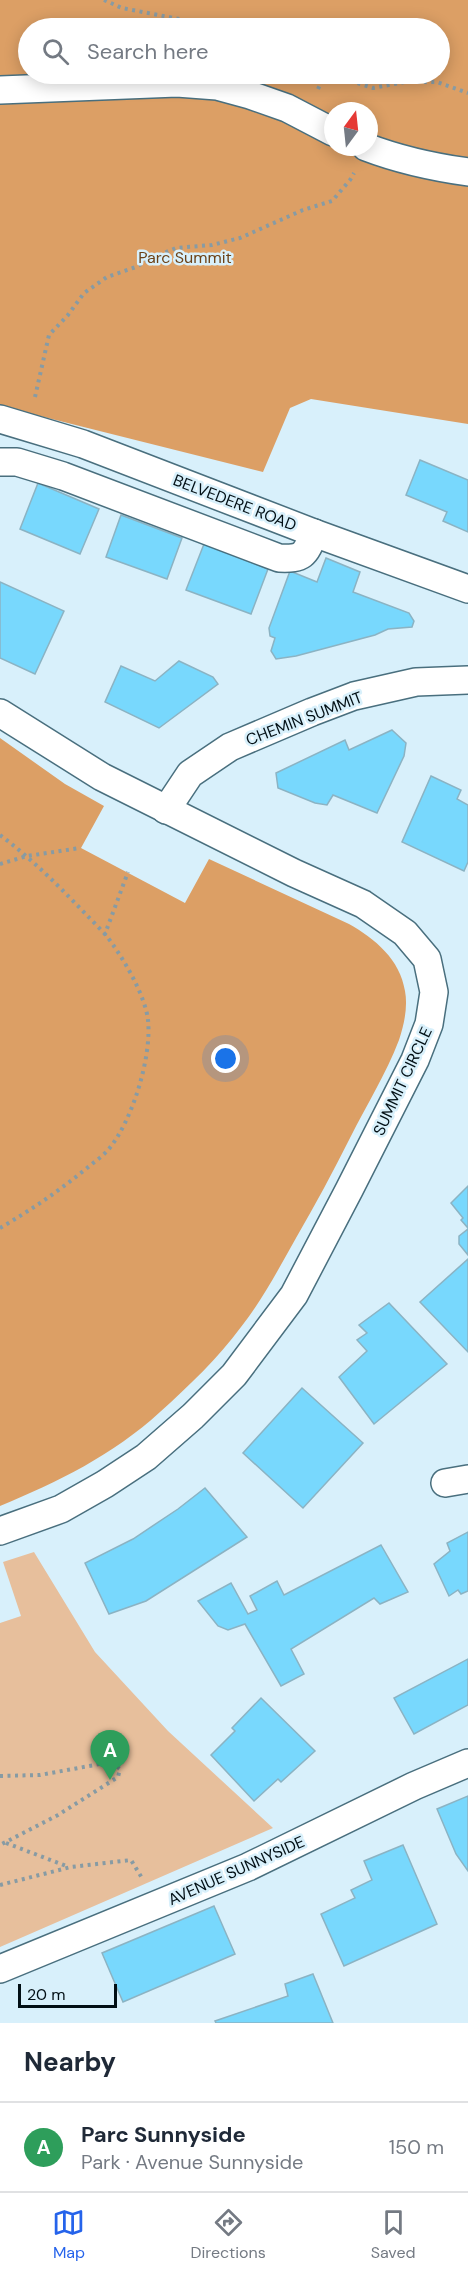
<!DOCTYPE html>
<html lang="en">
<head>
<meta charset="utf-8">
<style>
	:root { --surface:#fff; --page:#f2f2f3; --text:#1f2937; --muted:#747a83; --line:#e0e1e3; --accent:#2563eb }
	body { margin:0; font-family:"DM Sans",sans-serif; background:var(--page); color:var(--text) }
	.compass { position:absolute; left:324px; top:102px; width:54px; height:54px; border-radius:50%; background:var(--surface); box-shadow:0 3px 15px #0003; rotate:15deg }
	.scale { position:absolute; left:18px; bottom:15px; width:99px; box-sizing:border-box; padding-left:6px; border:3px solid #020f15; border-top:0; font-size:16px; line-height:21px; white-space:nowrap; color:#020f15; -webkit-text-stroke:4px #d8f0fb; paint-order:stroke }
	.you { position:absolute; left:226px; top:1059px; width:21px; height:21px; margin:-15px; border:4px solid #fff; border-radius:50%; background:#1a73e8; box-shadow:0 0 0 9px #1a73e833 }
	.badge { display:grid; place-items:center; width:39px; height:39px; border-radius:50%; background:var(--accent); color:#fff; font-size:20px; font-weight:700 }
	.pin { position:absolute; translate:-50% -50px; filter:drop-shadow(0 2px 3px #0008) }
	.pin::after { content:''; position:absolute; top:32px; width:21px; height:18px; background:inherit; clip-path:polygon(0 0,100% 0,50% 100%) }
	.list { margin:0; padding:0; list-style:none }
	h2 { display:flex; justify-content:space-between; align-items:center; height:78px; margin:0; padding:0 24px; font-size:26px }
	h2 small { font-size:20px; font-weight:400; color:var(--muted) }
	.list li { display:grid; grid-template-columns:39px 1fr auto; gap:18px; align-items:center; box-sizing:border-box; height:90px; padding:0 24px; border-top:2px solid var(--line) }
	.list b { display:block; font-size:22px; white-space:nowrap }
	.list p { margin:0; font-size:20px; white-space:nowrap; color:var(--muted) }
	.list em { font-size:20px; font-style:normal; color:var(--muted) }
	.icon { flex:none; width:33px; height:33px; fill:none; stroke:currentColor; stroke-width:2; stroke-linecap:round; stroke-linejoin:round }
	.map { position:relative; flex:none; width:468px; height:2023px; overflow:hidden }
	.search { position:absolute; background:var(--surface); box-shadow:0 3px 15px #0003; left:18px; right:18px; top:18px; height:66px; display:flex; align-items:center; gap:15px; box-sizing:border-box; padding:0 21px; border-radius:33px; color:var(--muted); font-size:22px }
	.sheet { height:168px; background:var(--surface) }
	nav { display:flex; justify-content:space-around; align-items:center; box-sizing:border-box; height:84px; border-top:2px solid var(--line); background:var(--surface); font-size:16px; color:var(--muted) }
	nav a { display:grid; justify-items:center; gap:3px }
	nav .on { color:var(--accent) }
	.map>svg:first-child { display:block }
	.green { fill:#e7bf9c }
	.forest { fill:#dc9f65; fill-rule:evenodd }
	.building { fill:#78d8fd; stroke:#8bb3c3; stroke-width:1.5 }
	.lines { fill:none; stroke-linecap:round; stroke-linejoin:round }
	.street-casing { stroke:#496f7e; stroke-width:30 }
	.path { stroke:#879ba4; stroke-width:4; stroke-dasharray:3 4.5; stroke-linecap:butt }
	.street { stroke:#fff; stroke-width:27 }
	.labels { text-anchor:middle; stroke-width:5; stroke-linejoin:round; paint-order:stroke }
	.park-label { font-size:16px; fill:#6c4217; stroke:#d8f0fb }
	.street-label { font-size:16px; fill:#020f15; stroke:#d8f0fb }
</style>
</head>
<body>
<div class="map">
<svg width="468" height="2023" viewBox="0 0 468 2023">
	<rect width="100%" height="100%" fill="#d8f0fb"/>
	<polygon class="green" points="34,1552 95,1652 168,1731 273,1828 0,1947 0,1623 21,1616 3,1562"/>
	<g class="forest">
		<path d="M 0,0 L 468,0 L 468,424 L 311,399 L 290,408 L 263,472 L 0,406 ZM 28,28 L 440,28 L 440,74 L 28,74 ZM 333,111 L 369,111 L 369,147 L 333,147 Z"/>
		<path d="M 0,738 L 65,784 L 104,806 L 81,848 L 185,903 L 209,859 L 349,924 C 375,939 400,959 405,991 C 408,1007 404,1025 399,1040 C 386,1074 366,1106 350,1138 C 333,1172 315,1205 296,1238 C 279,1268 263,1299 241,1327 C 218,1358 189,1386 160,1412 C 113,1455 58,1482 0,1506 Z"/>
	</g>
	<g class="building">
		<polygon points="420,460 468,480 468,532 443,521 447,512 406,495"/>
		<polygon points="38,483 99,509 80,554 20,529"/>
		<polygon points="121,515 182,538 167,579 106,557"/>
		<polygon points="204,544 268,569 251,614 186,590"/>
		<polygon points="326,558 360,572 353,592 409,613 414,621 412,627 388,629 375,635 296,656 276,659 271,651 275,638 270,636 269,628 290,571 317,582"/>
		<polygon points="0,582 64,611 35,674 0,658"/>
		<polygon points="179,661 213,677 218,684 159,728 105,702 121,666 155,681"/>
		<polygon points="392,730 406,743 404,756 377,813 333,795 327,805 315,803 278,788 276,773 345,740 349,750"/>
		<polygon points="431,776 461,790 457,799 468,805 468,862 464,871 402,842"/>
		<polygon points="468,1186 468,1228 461,1220 463,1218 451,1203"/>
		<polygon points="468,1229 468,1255 459,1244 459,1236"/>
		<polygon points="468,1259 468,1352 420,1302"/>
		<polygon points="389,1303 447,1364 374,1424 339,1377 367,1351 357,1340 367,1333 359,1325"/>
		<polygon points="302,1388 363,1443 303,1508 243,1453"/>
		<polygon points="205,1488 247,1537 146,1601 109,1614 85,1563 133,1539 178,1509"/>
		<polygon points="468,1532 468,1591 461,1594 458,1590 449,1596 434,1564 450,1551 447,1543"/>
		<polygon points="381,1545 408,1592 380,1604 374,1598 291,1649 304,1674 281,1686 245,1624 228,1630 218,1626 198,1601 231,1583 248,1614 257,1610 250,1596 277,1581 284,1595"/>
		<polygon points="468,1659 468,1705 414,1734 394,1698"/>
		<polygon points="261,1698 315,1751 281,1782 278,1779 254,1801 211,1755 235,1731 232,1728"/>
		<polygon points="468,1796 468,1871 456,1854 437,1809"/>
		<polygon points="403,1845 437,1924 344,1966 321,1914 355,1898 351,1890 372,1880 364,1861"/>
		<polygon points="214,1906 235,1954 123,2002 102,1953"/>
		<polygon points="313,1974 333,2023 216,2023 215,2021 288,1996 285,1984"/>
	</g>
	<g class="lines">
		<defs>
			<g id="street">
				<polyline points="0,90 177,83 217,86 250,95 287,108 333,132"/>
				<path d="M 366,147 C 400,160 432,167 468,172"/>
				<polyline points="0,419 83,444 314,533 468,589"/>
				<path d="M 0,462 L 17,462 L 63,476 L 279,558 C 304,559 305,555 314,533"/>
				<polyline points="0,713 102,777 294,873 363,904 405,933 427,959 434,992 429,1024 415,1060 349,1190 294,1295 234,1375 193,1416 146,1457 105,1484 61,1509 0,1531"/>
				<polyline points="166,810 190,774 230,747 312,712 354,696 416,682 468,680"/>
				<polyline points="445,1483 468,1479"/>
				<polyline points="0,1969 248,1867 414,1786 468,1763"/>
			</g>
		</defs>
		<use href="#street" class="street-casing"/>
		<g class="path">
			<polyline points="104,0 122,8 226,28"/>
			<polyline points="329,74 373,88 405,82 437,82 468,93"/>
			<polyline points="318,89 325,74"/>
			<polyline points="35,397 49,335 68,315 84,293 107,277 136,267 154,257 176,248 212,245 240,238 303,210 332,201 350,180 354,173"/>
			<path d="M 0,835 C 39,864 71,899 105,934 L 128,872"/>
			<polyline points="0,864 27,856 80,848"/>
			<path d="M 0,1228 C 31,1210 59,1191 87,1168 C 94,1162 102,1157 108,1150 C 132,1122 152,1057 148,1020 C 145,994 121,954 105,934"/>
			<polyline points="0,1776 40,1775 111,1762 120,1769 118,1777 58,1815 0,1845"/>
			<polyline points="6,1843 69,1867"/>
			<polyline points="0,1885 71,1867 131,1860 142,1878"/>
		</g>
		<use href="#street" class="street"/>
	</g>
	<g class="labels">
		<g class="park-label">
			<text x="185" y="263">Parc Summit</text>
		</g>
		<g class="street-label">
			<text transform="translate(235 502) rotate(21)" y="6">BELVEDERE ROAD</text>
			<text transform="translate(304 718) rotate(-21)" y="6">CHEMIN SUMMIT</text>
			<text transform="translate(402 1081) rotate(-65)" y="6">SUMMIT CIRCLE</text>
			<text transform="translate(236 1870) rotate(-24)" y="6">AVENUE SUNNYSIDE</text>
		</g>
	</g>
</svg>
<svg class="compass" viewBox="-18 -18 36 36"><path d="M0-13l5 13h-10z" fill="#e53935"/><path d="M0 13l5-13h-10z" fill="#747a83"/></svg>
<div class="scale">20 m</div>
<div class="you"></div>
<div class="pin badge" style="left:110px;top:1780px;background:#2e9e5b">A</div>
<div class="search"><svg class="icon" aria-label="search" viewBox="0 0 24 24"><circle cx="10" cy="10" r="6"/><path d="M15 15l6 6"/></svg>Search here</div>
</div>
<section class="sheet">
<h2>Nearby<small></small></h2>
<ul class="list">
<li><span class="badge" style="background:#2e9e5b">A</span><div><b>Parc Sunnyside</b><p>Park · Avenue Sunnyside</p></div><em>150 m</em></li>
</ul>
</section>
<nav>
<a class="on"><svg class="icon" aria-label="map" viewBox="0 0 24 24"><path d="M3 6l6-2 6 2 6-2v14l-6 2-6-2-6 2zM9 4v14M15 6v14"/></svg>Map</a>
<a><svg class="icon" aria-label="directions" viewBox="0 0 24 24"><path d="M12 3l9 9-9 9-9-9zM9 14v-3h6M13 9l2 2-2 2"/></svg>Directions</a>
<a><svg class="icon" aria-label="saved" viewBox="0 0 24 24"><path d="M7 4h10v16l-5-4-5 4z"/></svg>Saved</a>
</nav>
</body>
</html>
